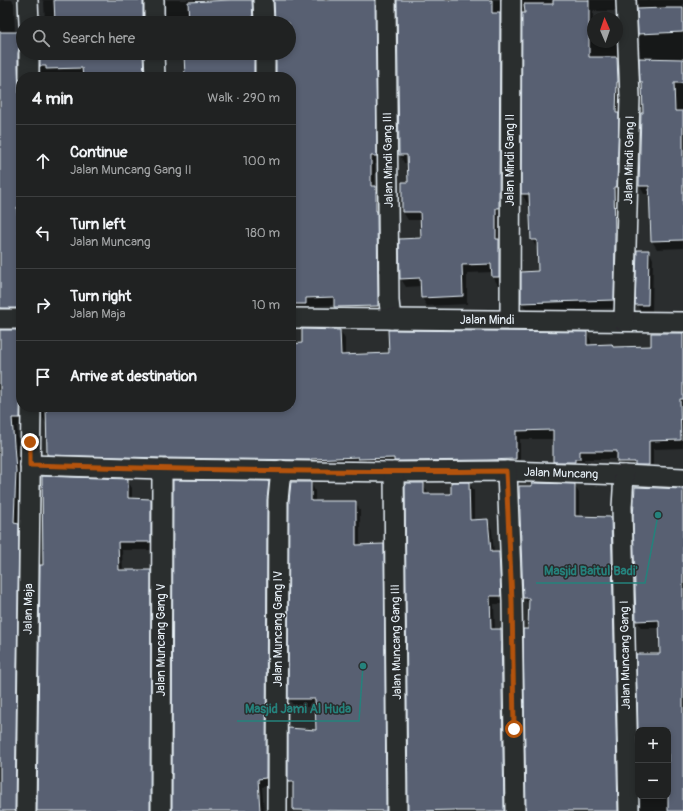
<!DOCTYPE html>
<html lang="en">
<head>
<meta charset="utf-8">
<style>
	:root { --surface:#202222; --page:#282a2a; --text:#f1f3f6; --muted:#a2a4a5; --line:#3d3f40 }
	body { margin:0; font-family:Pangolin,sans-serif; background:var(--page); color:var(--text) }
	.controls { position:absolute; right:12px; bottom:12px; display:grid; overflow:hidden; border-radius:8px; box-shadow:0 2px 6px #0003 }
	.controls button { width:36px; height:36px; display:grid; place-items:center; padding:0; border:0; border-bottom:1px solid var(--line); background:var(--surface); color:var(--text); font:20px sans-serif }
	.compass { position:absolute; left:587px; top:12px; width:36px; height:36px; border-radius:50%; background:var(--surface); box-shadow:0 2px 6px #0003; rotate:358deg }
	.stop { position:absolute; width:12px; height:12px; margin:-9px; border:3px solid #b45309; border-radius:50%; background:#fff }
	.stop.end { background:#b45309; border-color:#fff; box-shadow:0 1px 4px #0008 }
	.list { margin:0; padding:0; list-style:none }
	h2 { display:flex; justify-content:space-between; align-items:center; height:52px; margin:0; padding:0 16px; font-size:17px }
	h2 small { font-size:13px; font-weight:400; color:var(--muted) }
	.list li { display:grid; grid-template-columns:26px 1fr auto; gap:12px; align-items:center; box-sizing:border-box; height:72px; padding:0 16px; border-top:1px solid var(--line) }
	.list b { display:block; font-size:15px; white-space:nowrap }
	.list p { margin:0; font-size:13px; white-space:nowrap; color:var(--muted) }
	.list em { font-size:13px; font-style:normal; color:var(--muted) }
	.icon { flex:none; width:22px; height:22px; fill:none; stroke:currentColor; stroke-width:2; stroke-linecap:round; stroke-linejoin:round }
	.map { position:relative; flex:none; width:683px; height:811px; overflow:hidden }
	.search { position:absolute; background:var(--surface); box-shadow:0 2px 6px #0003; left:16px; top:16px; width:280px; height:44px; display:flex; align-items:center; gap:10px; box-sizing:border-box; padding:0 14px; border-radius:22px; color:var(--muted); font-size:15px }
	.panel { position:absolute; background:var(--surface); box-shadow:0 2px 6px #0003; left:16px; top:72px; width:280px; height:340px; border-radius:16px }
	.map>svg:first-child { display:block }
	.shadow { fill:#0007 }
	.building { fill:#586172; stroke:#e8f1f8 }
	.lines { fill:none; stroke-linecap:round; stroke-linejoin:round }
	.minor-casing { stroke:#e8f1f8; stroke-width:22 }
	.minor { stroke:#2a2d2e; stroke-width:19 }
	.route { stroke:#b45309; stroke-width:5 }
	.labels { text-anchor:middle; stroke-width:3; stroke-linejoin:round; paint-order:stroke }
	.street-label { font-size:12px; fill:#e8f1f8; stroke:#2a2d2e }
	.leader { fill:none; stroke:#25827c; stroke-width:1.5 }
	.callout-dot { fill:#25827c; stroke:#2a2d2e; stroke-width:1.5 }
	.callout-label { font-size:13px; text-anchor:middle; font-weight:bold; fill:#25827c; stroke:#2a2d2e; stroke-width:3; stroke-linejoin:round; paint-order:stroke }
</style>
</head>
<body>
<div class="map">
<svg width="683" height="811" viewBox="0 0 683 811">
	<rect width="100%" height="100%" fill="#2a2d2e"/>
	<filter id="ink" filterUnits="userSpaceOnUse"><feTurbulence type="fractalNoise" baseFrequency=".025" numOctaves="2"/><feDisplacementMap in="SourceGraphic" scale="8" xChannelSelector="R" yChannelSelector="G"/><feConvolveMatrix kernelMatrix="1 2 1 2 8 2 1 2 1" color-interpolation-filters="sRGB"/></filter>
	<g filter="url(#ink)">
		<g class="shadow">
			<polygon points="0,0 12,0 14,3 15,33 23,33 23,53 21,77 21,316 0,317"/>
			<polygon points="42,0 152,0 147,23 45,23 44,2"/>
			<polygon points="166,0 261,0 257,23 166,23"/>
			<polygon points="275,0 384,0 381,164 375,164 375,187 380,196 383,314 340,315 335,305 310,306 310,312 291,312 291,77 277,77 277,53 289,53 289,23 276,23"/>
			<polygon points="398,0 509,0 504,216 500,216 500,243 503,248 503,285 498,285 493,277 493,272 467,273 467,304 427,306 422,298 422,286 406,287 401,279 422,239 421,220 408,220 403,212 409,183 408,163 404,163 400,155"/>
			<polygon points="523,0 624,0 619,11 593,11 593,42 617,42 617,35 621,41 621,195 618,195 620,244 618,308 527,311 522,303 539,272 538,248 537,248 532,240 531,202 527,203 522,194"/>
			<polygon points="638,0 683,0 683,248 657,249 652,241 650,194 644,194 640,186 644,114 643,85 641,82"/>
			<polygon points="41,53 152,53 148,77 41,77"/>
			<polygon points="166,53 263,53 258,77 167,77 186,76 186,56 169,56"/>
			<polygon points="649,251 653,259 652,312 641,312 636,304"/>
			<polygon points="340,330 345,339 345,356 390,354 587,333 591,341 591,346 612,345 613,348 683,355 683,448 653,449 653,473 623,470 618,461 618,459 584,459 585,467 559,470 554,461 554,439 520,439 520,467 53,463 48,454 48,427 43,418 42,407 291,407 291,345 304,344"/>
			<polygon points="0,331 20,331 21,333 21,407 29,407 24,427 17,426 20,480 19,526 23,533 19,811 0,811"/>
			<polygon points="127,480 132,488 132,499 150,500 155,508 155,550 122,550 123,571 150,571 155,579 154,811 38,811 44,566"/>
			<polygon points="268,482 273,490 270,786 262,787 264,811 173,811"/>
			<polygon points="311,483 315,491 315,502 355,502 360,510 360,546 383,545 388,553 390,811 294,811 294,789 289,781 317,731 316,707 294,707 289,699 290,501"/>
			<polygon points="469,483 474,491 474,521 487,520 492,529 494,553 499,553 503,561 505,604 494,604 495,630 501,630 506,638 508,811 409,811 406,484 423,484 428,492 428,495 452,495"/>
			<polygon points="574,485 579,493 579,517 611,518 615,526 622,811 527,811 530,606 524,598 520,487"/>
			<polygon points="683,490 683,811 641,811 641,796 668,796 668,730 639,730 661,655 661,628 641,628 637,620"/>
		</g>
		<g class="building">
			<polygon points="54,0 143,0 143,23 55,23"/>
			<polygon points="231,0 252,0 253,23 231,23 231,22 189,23 188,2"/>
			<polygon points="274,0 375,0 377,156 371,156 371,186 376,186 376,211 377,211 378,306 334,307 334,297 306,298 306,304 291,304 291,77 276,77 276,53 289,53 289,23 275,22"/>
			<polygon points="397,0 492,0 492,13 500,13 499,208 496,208 496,239 499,239 499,277 492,277 491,264 462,265 463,296 421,298 420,278 400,279 399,239 421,238 420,212 402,212 402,182 408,182 407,155 399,155"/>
			<polygon points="553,0 589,0 589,57 617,57 618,82 617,82 616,113 619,113 617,187 614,187 615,235 614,300 521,303 521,272 538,271 537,240 531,240 529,194 521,194 522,13 525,13 524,4 553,4"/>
			<polygon points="665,8 683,8 683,32 638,34 637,9"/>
			<polygon points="0,32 22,32 22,45 19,48 18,53 18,66 21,167 21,207 17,207 21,276 20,308 0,308"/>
			<polygon points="40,53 143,53 144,77 83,77 82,68 46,69 46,66 40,66"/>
			<polygon points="184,53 254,53 254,77 185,77"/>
			<polygon points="639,58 683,59 683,83 674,83 675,111 683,111 683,240 651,241 649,186 639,186 641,113 643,113 642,82 640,82"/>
			<polygon points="637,250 649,250 648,305 635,305"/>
			<polygon points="302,329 340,330 341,355 389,353 388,330 587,332 587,345 612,344 613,347 651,346 651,333 683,333 683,399 680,399 681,440 649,441 649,465 635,465 635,462 617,462 617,451 580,451 580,459 575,459 575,462 553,462 553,430 516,431 516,459 487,460 401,461 394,461 394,458 358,459 358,457 311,459 311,460 162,458 47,455 46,407 291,407 291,344 302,343"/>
			<polygon points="0,330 20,330 21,351 20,418 12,418 16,471 14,523 19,524 15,811 0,811"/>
			<polygon points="42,476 128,479 128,498 151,499 151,542 118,542 119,570 151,570 150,811 37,811 40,565 43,565"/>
			<polygon points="173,480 269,481 267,500 266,778 258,779 260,811 172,811"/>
			<polygon points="291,482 311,482 311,501 356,501 356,545 384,544 386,811 293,810 293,782 288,782 288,728 316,730 315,699 288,699 289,501"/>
			<polygon points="451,482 469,482 470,520 488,519 491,552 499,552 501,596 490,596 491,629 501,629 504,811 456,811 456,810 408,811 405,483 424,483 424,494 451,494"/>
			<polygon points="532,483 575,484 575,516 611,517 618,811 526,811 523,629 528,629 529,598 523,598 519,486 532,486"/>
			<polygon points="635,487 683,489 683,811 668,811 668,730 638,730 636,654 660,654 659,620 636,621 633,517"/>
		</g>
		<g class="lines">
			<defs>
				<g id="minor">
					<polyline points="28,0 29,23"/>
					<polyline points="154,0 154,23"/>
					<polyline points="263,0 264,23"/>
					<polyline points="386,0 389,301 391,319"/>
					<polyline points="29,53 29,77"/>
					<polyline points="154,53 155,77"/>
					<polyline points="265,53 265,77"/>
					<polyline points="291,318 683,322"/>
					<polyline points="0,319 21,319"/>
					<polyline points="510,320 511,0"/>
					<polyline points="624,321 630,97 626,0"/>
					<polyline points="30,465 162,469 394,472 507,471 624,475 683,478"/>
					<polyline points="507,471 512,601 515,811"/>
					<polyline points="394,472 397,811"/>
					<polyline points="624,475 622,507 629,811"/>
					<polyline points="26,811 31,407"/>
					<polyline points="161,811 162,469"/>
					<polyline points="277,811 278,500 281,470"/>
				</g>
			</defs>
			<use href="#minor" class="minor-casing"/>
			<use href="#minor" class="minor"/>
		</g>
	</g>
	<g class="lines" filter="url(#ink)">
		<path class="route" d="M 30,442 L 30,465 C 189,470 348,473 506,471 L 512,601 L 514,729"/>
	</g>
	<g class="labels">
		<g class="street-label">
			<text transform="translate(388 160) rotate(-91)" y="4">Jalan Mindi Gang III</text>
			<text transform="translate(510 160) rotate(-90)" y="4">Jalan Mindi Gang II</text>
			<text transform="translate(629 160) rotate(-89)" y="4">Jalan Mindi Gang I</text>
			<text x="487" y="324">Jalan Mindi</text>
			<text transform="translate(561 473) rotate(2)" y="4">Jalan Muncang</text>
			<text transform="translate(28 609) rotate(-89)" y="4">Jalan Maja</text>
			<text transform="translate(278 629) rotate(-90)" y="4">Jalan Muncang Gang IV</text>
			<text transform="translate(161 640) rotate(-90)" y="4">Jalan Muncang Gang V</text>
			<text transform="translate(396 642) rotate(-91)" y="4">Jalan Muncang Gang III</text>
			<text transform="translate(625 655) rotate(-91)" y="4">Jalan Muncang Gang I</text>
		</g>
	</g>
	<path class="leader" d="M658 515L645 583H536M363 666L359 721H237"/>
	<g class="callout-dot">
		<circle cx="658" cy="515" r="4"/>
		<circle cx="363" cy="666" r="4"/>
	</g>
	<g class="callout-label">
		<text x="591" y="575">Masjid Baitul Badi'</text>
		<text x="298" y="713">Masjid Jami Al Huda</text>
	</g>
</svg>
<div class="controls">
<button>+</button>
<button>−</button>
</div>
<svg class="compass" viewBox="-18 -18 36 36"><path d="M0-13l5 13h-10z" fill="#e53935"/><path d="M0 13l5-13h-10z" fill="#a2a4a5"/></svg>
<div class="stop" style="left:514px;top:729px"></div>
<div class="stop end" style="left:30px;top:442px"></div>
<div class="search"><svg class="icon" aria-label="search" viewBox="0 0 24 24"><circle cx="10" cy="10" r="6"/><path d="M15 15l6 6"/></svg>Search here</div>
<section class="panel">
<h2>4 min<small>Walk · 290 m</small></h2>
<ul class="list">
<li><svg class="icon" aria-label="ahead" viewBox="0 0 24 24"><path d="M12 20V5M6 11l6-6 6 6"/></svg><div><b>Continue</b><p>Jalan Muncang Gang II</p></div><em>100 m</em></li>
<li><svg class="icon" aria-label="left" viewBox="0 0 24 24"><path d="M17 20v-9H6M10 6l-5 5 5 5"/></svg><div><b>Turn left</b><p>Jalan Muncang</p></div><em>180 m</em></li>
<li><svg class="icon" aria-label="right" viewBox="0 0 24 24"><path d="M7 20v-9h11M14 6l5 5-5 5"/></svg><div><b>Turn right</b><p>Jalan Maja</p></div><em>10 m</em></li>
<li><svg class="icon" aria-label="arrive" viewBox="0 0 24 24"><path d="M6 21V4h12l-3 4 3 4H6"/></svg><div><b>Arrive at destination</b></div></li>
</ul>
</section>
</div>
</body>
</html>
